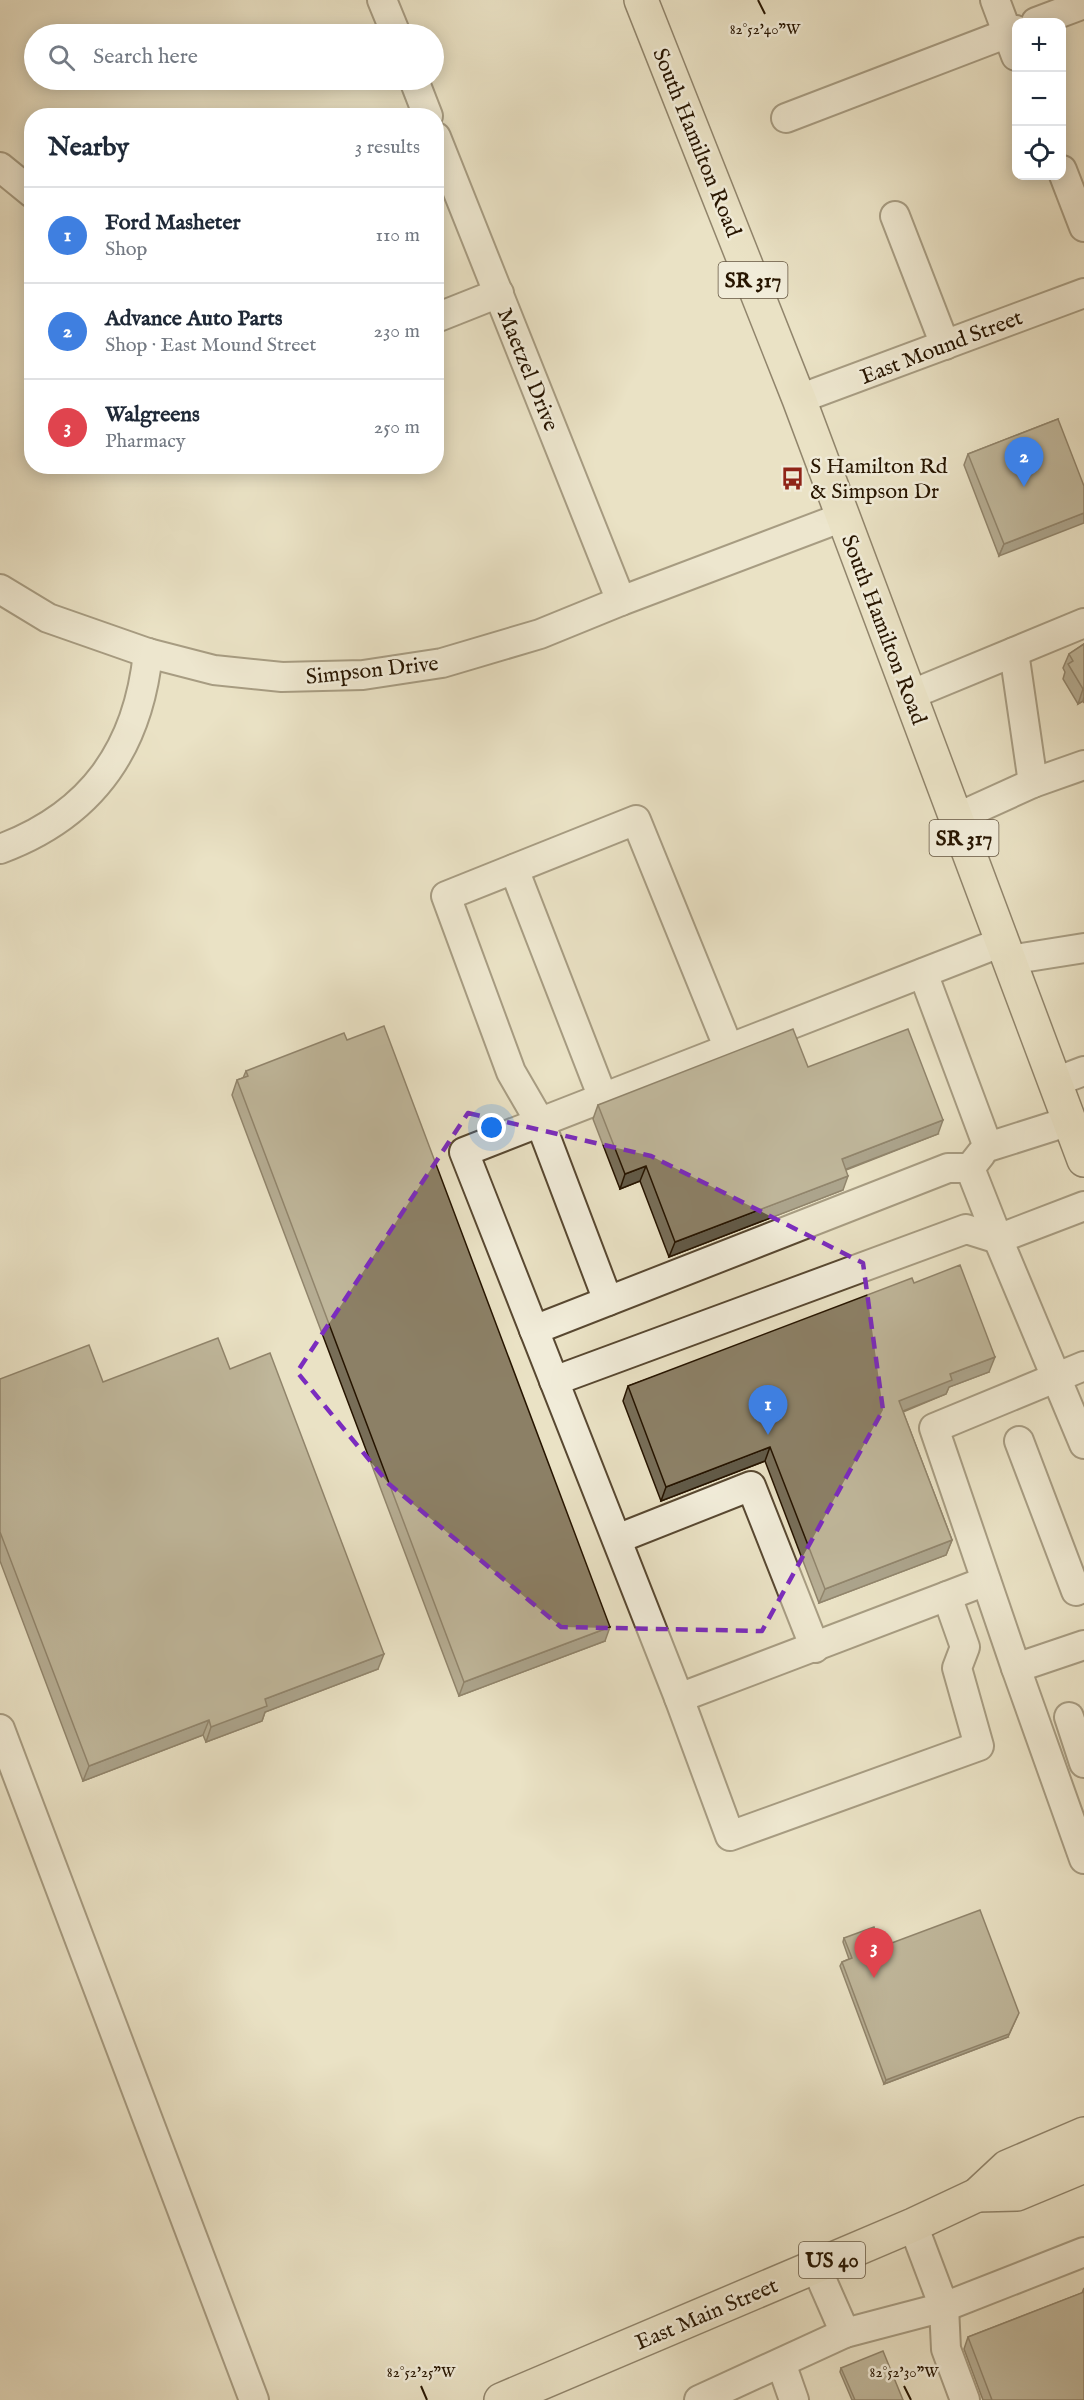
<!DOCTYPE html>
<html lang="en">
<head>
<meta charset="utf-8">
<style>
	:root { --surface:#fff; --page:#f2f2f3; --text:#1f2937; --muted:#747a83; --line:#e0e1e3; --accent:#8f2418 }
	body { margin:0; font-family:"IM FELL English",serif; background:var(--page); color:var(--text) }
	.controls { position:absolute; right:18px; top:18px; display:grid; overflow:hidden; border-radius:12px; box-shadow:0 3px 15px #0003 }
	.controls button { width:54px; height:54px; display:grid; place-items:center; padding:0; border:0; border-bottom:2px solid var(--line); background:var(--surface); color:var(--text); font:30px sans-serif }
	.you { position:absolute; left:492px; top:1128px; width:21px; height:21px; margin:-15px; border:4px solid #fff; border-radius:50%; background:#1a73e8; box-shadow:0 0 0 9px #1a73e833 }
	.badge { display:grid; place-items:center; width:39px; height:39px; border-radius:50%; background:var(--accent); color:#fff; font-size:20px; font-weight:700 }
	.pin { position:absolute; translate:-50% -50px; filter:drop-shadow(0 2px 3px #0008) }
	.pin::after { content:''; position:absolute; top:32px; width:21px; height:18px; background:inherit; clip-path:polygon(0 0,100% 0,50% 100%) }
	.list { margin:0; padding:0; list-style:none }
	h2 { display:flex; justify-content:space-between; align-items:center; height:78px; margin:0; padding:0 24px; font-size:26px }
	h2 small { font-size:20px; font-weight:400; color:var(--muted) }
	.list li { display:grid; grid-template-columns:39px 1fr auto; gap:18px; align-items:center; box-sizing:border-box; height:96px; padding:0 24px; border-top:2px solid var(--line) }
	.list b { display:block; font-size:22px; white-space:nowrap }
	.list p { margin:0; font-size:20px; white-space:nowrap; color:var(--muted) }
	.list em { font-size:20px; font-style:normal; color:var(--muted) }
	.icon { flex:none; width:33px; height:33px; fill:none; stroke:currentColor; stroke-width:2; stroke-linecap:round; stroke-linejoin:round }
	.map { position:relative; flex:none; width:1084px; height:2400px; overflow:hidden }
	.search { position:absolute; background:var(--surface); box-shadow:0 3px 15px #0003; left:24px; top:24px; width:420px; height:66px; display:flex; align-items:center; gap:15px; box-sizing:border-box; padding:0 21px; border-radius:33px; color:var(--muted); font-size:22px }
	.panel { position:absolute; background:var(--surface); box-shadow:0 3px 15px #0003; left:24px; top:108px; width:420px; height:366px; border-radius:24px }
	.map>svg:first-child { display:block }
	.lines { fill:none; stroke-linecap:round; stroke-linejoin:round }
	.minor-casing { stroke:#584831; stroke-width:32 }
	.major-casing { stroke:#271500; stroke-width:36 }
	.minor { stroke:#f1ecd9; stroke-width:28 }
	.major { stroke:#eae2c5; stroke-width:33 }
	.wall { fill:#786e58; stroke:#271500; stroke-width:1.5 }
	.shaded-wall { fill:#625a47; stroke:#271500; stroke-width:1.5 }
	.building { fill:#8c8066; stroke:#271500; stroke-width:1.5 }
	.marked { fill:none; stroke:#7b2cbf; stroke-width:4.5; stroke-dasharray:12 8; stroke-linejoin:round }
	.ticks { fill:none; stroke:#271500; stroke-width:2 }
	.labels { text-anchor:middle; stroke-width:5; stroke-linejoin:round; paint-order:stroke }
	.shield { fill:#f1ecd9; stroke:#645641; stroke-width:1.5 }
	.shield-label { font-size:21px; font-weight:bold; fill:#271500 }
	.street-label { font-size:22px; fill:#271500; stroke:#f1ecd9 }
	.poi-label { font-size:22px; fill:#271500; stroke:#f1ecd9; text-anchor:start }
	.ticks-label { font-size:15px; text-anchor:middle; fill:#271500; stroke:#f1ecd9; stroke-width:5; stroke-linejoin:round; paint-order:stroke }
</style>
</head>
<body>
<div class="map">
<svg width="1084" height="2400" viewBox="0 0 1084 2400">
	<rect width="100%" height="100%" fill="#eae2c5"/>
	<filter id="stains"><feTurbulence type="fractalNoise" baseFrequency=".00333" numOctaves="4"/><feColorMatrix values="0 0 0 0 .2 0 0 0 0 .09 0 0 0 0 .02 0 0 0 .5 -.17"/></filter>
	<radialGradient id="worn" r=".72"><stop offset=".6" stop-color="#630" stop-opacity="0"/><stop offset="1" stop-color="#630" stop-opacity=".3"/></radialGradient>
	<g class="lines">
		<defs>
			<g id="minor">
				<polyline points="382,0 396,34"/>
				<polyline points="995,0 1016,56"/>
				<polyline points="1036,22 1084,4"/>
				<polyline points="414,80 428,116"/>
				<polyline points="786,118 1016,30"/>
				<polyline points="436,137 621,601"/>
				<polyline points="0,167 32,193"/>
				<polyline points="1062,170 1084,227"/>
				<polyline points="895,216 945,345"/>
				<polyline points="436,318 499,293"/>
				<polyline points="799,399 1084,293"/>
				<polyline points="0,589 48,618 148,653 214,670 282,677 363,675 442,663 540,634 621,601 843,517"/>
				<polyline points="910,695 1084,623"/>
				<polyline points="1033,783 1084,765"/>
				<polyline points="956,818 1033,783 1014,652"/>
				<path d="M 0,849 C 92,815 138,749 148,653"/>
				<polyline points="514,869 603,1098"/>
				<polyline points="1009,960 1084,948"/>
				<polyline points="923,973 988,1147 1070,1121"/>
				<polyline points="1055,1082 1084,1071"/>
				<polyline points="981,1154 970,1168 998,1239"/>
				<polyline points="1084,1206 998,1239 1084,1444"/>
				<polyline points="608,1301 540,1122 511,1072 446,896 636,820 729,1049"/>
				<polyline points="534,1330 948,1168 970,1168"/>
				<polyline points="554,1381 966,1229 998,1239"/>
				<polyline points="1019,1441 1076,1591 1084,1587"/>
				<polyline points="617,1539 751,1486 815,1648"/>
				<polyline points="986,1581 947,1596 965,1647 957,1668 979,1746 730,1836 679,1698 464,1152 1002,942"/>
				<polyline points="1084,1645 1016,1668 1084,1859"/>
				<polyline points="1016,1668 934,1428 1084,1366"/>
				<polyline points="679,1698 947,1596"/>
				<polyline points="1069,1717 1084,1763"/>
				<polyline points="0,1729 254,2400"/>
				<polyline points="913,2225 944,2307 1084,2252"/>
				<polyline points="816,2267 845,2333 944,2307 946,2349 965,2400"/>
				<polyline points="781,2363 794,2400"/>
				<polyline points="699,2400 845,2333"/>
			</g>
			<g id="major">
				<polyline points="641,0 799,399 1084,1160"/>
				<polyline points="977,2195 1017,2194 1084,2166"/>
				<polyline points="501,2400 913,2225 977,2195 1007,2167 1084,2134"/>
			</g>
		</defs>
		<use href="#minor" class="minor-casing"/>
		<use href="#major" class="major-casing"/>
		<use href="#minor" class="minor"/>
		<use href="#major" class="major"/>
	</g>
	<g class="wall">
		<polygon points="1058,419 999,556 964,465 968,454"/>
		<polygon points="1084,644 1084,703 1083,701 1078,704 1063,679 1065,672 1063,668 1069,654"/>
		<polygon points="808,1067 938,1134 846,1170 843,1190 669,1257 640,1181 620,1189 593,1119 598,1105"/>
		<polygon points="246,1071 605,1641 459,1696 232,1095 237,1080 243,1078"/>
		<polygon points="914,1283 989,1372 949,1387 946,1394 903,1412 952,1540 946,1555 819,1603 765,1461 661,1501 623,1401 628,1386"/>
		<polygon points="230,1369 378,1669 265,1712 262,1721 206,1742 203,1735 83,1781 0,1561 0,1379 103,1382"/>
		<polygon points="844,1938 881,1947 1008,2037 884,2084 840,1966 842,1962 849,1959 843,1942"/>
		<polygon points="1084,2288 1084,2400 983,2400 964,2349 968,2337 1082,2293"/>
		<polygon points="841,2368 903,2400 852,2400 840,2372"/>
	</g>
	<g class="shaded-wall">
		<polygon points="1084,513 1084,523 999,556 1004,544"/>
		<polygon points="1084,688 1084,697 1083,701 1078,704 1083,689"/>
		<polygon points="943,1120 938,1134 836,1173 842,1159"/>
		<polygon points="646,1166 640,1181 620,1189 625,1174"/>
		<polygon points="848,1176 843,1190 669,1257 675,1242"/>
		<polygon points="995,1357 989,1372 949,1387 946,1394 893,1415 899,1401 950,1374"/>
		<polygon points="770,1447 765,1461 661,1501 666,1487"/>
		<polygon points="952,1540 946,1555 819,1603 825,1589"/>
		<polygon points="610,1627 605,1641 459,1696 464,1682"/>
		<polygon points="384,1654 378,1669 265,1712 262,1721 206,1742 211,1727 265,1699"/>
		<polygon points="209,1720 203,1735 83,1781 89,1766"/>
		<polygon points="1017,2017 1008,2037 884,2084 886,2080"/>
	</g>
	<g class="building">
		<polygon points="1058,419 1084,486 1084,513 1004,544 968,454"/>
		<polygon points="1084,644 1084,688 1083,689 1068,664 1073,661 1069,654"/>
		<polygon points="384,1026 610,1627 464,1682 237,1080 248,1076 246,1071 344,1033 347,1040"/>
		<polygon points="793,1029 808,1067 908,1029 943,1120 842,1159 848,1176 675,1242 646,1166 625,1174 598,1105"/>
		<polygon points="960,1265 995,1357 950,1374 952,1380 899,1401 952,1540 825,1589 770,1447 666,1487 628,1386 912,1278 914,1283"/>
		<polygon points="218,1338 230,1369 270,1353 384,1654 265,1699 267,1706 211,1727 209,1720 89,1766 0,1532 0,1379 89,1345 103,1382"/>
		<polygon points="980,1910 1019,2013 1009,2034 886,2080 842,1962 852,1958 844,1938 874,1927 881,1947"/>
		<polygon points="1084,2292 1084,2400 992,2400 968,2337"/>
		<polygon points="883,2351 903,2400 855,2400 841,2368"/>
	</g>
	<path d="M0 0H1084V2400H0ZM 468,1113 L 651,1156 L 863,1263 L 883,1410 L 762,1631 L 561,1627 L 389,1484 L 297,1372 Z" fill="#eae2c5" fill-opacity=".55" fill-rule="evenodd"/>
	<path class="marked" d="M 468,1113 L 651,1156 L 863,1263 L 883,1410 L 762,1631 L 561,1627 L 389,1484 L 297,1372 Z"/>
	<path class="ticks" d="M 758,0 L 765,14M 421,2386 L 427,2400M 904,2386 L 911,2400"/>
	<defs>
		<symbol id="bus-bare" viewBox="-9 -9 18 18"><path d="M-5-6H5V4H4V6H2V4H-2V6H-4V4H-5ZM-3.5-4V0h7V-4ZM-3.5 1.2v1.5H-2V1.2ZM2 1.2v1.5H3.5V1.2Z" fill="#8f2418" stroke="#f1ecd9" stroke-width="2.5" paint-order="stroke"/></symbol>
	</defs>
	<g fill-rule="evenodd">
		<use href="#bus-bare" x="776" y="462" width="33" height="33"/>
	</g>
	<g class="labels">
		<g class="shield">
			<rect x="718.5" y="262" width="69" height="36" rx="4.5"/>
			<rect x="929.5" y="820" width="69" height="36" rx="4.5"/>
			<rect x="799" y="2242" width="66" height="36" rx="4.5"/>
		</g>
		<g class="shield-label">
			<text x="753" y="287">SR 317</text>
			<text x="964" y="845">SR 317</text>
			<text x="832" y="2267">US 40</text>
		</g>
		<g class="street-label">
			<text transform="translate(698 142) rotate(68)" y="8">South Hamilton Road</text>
			<text transform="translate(941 346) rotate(-21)" y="8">East Mound Street</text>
			<text transform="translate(529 369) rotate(68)" y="8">Maetzel Drive</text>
			<text transform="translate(885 629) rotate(69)" y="8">South Hamilton Road</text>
			<text transform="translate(372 669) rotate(-6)" y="8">Simpson Drive</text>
			<text transform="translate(706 2313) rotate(-23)" y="8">East Main Street</text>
		</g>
		<g class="poi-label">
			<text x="810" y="473">S Hamilton Rd<tspan x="810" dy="25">&amp; Simpson Dr</tspan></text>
		</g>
	</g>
	<g class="ticks-label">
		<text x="765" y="34">82°52'40"W</text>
		<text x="421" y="2377">82°52'25"W</text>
		<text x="904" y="2377">82°52'30"W</text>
	</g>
	<rect width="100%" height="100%" filter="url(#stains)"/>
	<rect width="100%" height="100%" fill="url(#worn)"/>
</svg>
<div class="controls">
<button>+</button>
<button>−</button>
<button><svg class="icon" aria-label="locate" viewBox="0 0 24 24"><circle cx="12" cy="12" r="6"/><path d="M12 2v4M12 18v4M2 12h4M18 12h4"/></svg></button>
</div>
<div class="you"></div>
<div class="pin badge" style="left:768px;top:1435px;background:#3f7fe0">1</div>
<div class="pin badge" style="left:1024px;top:487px;background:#3f7fe0">2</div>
<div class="pin badge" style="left:874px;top:1978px;background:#e0444e">3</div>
<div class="search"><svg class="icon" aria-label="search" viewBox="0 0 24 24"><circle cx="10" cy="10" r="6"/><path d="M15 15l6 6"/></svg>Search here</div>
<section class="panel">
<h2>Nearby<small>3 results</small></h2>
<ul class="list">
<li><span class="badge" style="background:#3f7fe0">1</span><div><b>Ford Masheter</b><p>Shop</p></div><em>110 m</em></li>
<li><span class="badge" style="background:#3f7fe0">2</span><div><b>Advance Auto Parts</b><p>Shop · East Mound Street</p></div><em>230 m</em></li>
<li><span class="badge" style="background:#e0444e">3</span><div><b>Walgreens</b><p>Pharmacy</p></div><em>250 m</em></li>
</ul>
</section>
</div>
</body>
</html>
